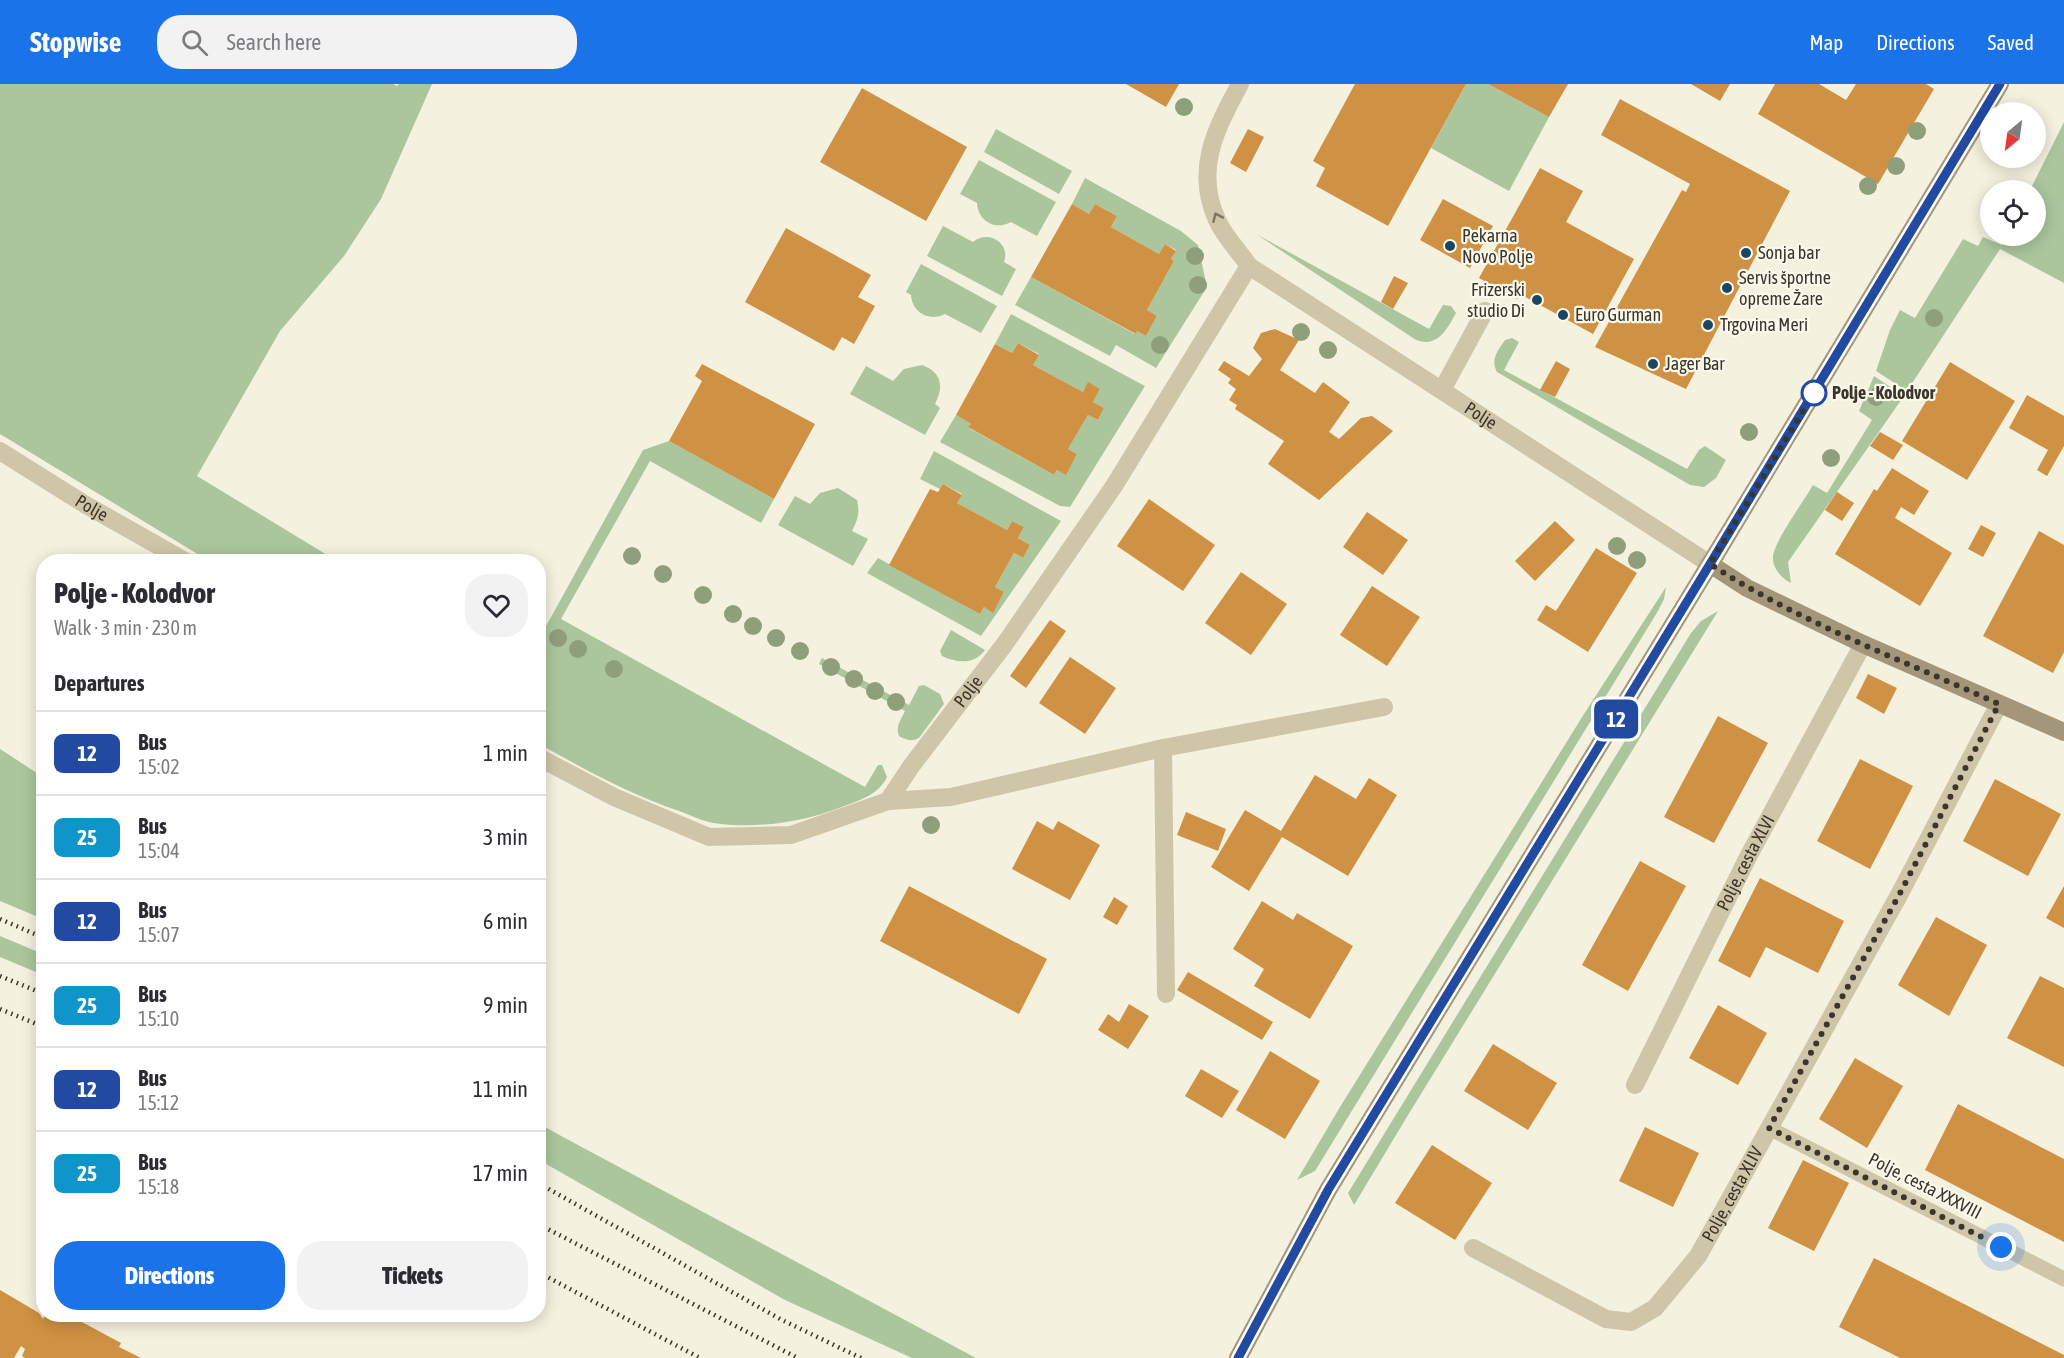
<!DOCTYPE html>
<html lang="en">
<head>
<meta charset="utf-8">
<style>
  body { margin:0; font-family:"Asap Condensed",sans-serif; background:#f2f2f3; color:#2b2b33; height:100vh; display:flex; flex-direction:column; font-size:22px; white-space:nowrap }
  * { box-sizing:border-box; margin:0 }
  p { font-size:20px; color:#7c7c81 }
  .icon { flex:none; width:33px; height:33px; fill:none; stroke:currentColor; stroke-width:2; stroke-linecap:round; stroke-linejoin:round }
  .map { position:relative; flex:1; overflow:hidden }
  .side { position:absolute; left:36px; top:470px; width:510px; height:768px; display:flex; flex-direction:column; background:#fff; border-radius:24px; box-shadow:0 3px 15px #0003 }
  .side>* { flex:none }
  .badge { padding:0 12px; border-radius:9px; font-size:21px; line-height:39px }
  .needle { width:39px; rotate:209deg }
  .fabs { position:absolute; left:1980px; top:18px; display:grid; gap:12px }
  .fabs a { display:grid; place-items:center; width:66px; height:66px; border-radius:50%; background:#fff; box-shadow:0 3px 15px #0003; font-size:30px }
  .you { position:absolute; width:30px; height:30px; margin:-15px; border:4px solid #fff; border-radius:50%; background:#1a73e8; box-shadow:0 0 0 9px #1a73e833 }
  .map>.badge { position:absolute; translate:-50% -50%; box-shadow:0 0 0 3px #fff }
  h2 { padding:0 18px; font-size:22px; line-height:54px }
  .round { display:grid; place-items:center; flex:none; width:63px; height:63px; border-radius:24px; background:#f2f2f3 }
  .overview { display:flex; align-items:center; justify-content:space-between; height:102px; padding:0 18px }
  h1 { font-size:28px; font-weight:800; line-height:45px }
  .action { display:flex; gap:12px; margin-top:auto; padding:12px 18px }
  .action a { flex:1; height:69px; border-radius:24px; background:#1a73e8; color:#fff; font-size:24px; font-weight:800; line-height:69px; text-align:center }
  .action a+a { background:#f2f2f3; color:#2b2b33 }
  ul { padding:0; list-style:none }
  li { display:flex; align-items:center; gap:18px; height:84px; padding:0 18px; border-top:2px solid #e1e1e2 }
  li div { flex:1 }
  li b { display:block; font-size:22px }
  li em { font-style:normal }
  li .badge { min-width:66px; font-weight:700; text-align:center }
  header { display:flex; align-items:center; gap:36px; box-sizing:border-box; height:84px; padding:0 30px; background:#1a73e8; color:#fff }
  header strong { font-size:28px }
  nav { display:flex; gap:33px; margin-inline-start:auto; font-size:21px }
  .search { width:420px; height:54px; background:#f2f2f3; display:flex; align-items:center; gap:15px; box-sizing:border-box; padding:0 21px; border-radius:24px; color:#7c7c81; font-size:22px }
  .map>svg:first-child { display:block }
  .green { fill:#abc69d }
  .building { fill:#cf9143 }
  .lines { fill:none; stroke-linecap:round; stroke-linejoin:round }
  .lane { stroke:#cfc6a9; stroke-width:15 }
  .street { stroke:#cfc6a9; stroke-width:18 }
  .secondary { stroke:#a3967a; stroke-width:18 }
  .rail { stroke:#3b352a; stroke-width:4.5; stroke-dasharray:1.5 4.5; stroke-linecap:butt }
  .tree { fill:#8f9f7c }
  .oneway { stroke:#7e7663 }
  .line-casing { stroke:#fff; stroke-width:14 }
  .line { stroke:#224aa0; stroke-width:9 }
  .walk { stroke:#3b352a; stroke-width:6; stroke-dasharray:0 10.8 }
  .poi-dot { fill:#1b4661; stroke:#fcf9ec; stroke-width:2 }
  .stop-dot { fill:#fff; stroke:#224aa0; stroke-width:3 }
  .labels { text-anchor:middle; stroke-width:4.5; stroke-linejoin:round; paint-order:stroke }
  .poi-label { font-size:18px; fill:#3b352a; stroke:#fcf9ec; text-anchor:start }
  .stop-label { font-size:18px; font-weight:bold; fill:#3b352a; stroke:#fcf9ec; text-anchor:start }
  .street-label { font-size:18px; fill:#3b352a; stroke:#fcf9ec }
</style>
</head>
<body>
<header>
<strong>Stopwise</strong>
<div class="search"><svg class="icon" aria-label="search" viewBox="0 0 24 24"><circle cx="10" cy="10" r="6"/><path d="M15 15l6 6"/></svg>Search here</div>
<nav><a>Map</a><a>Directions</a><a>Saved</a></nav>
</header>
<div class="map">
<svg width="2064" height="1274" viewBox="0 0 2064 1274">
  <rect width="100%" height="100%" fill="#f5f1df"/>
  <g class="green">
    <path d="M0 0H393L397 2 399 0H432L381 115 344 172 280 247 197 392 337 477H209L0 350Z"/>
    <path d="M1466 0H1488L1549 33 1509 107 1431 64Z"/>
    <path d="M2064 38V199L2000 165 1907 307 1876 287 1890 246 1900 226 1915 234 1963 155 1978 162 1983 153 2002 161 2007 152H2036V106H2030Z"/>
    <path d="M996 45 1072 87 1059 110 984 68Z"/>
    <path d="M979 76 1056 118 1037 152 1011 138C995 147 978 137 977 119L960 110Z"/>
    <path d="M1085 94 1181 147 1198 161 1207 203 1156 284 1116 261 1110 272 1015 221 1031 193 1135 250 1137 247 1146 252 1157 232 1147 226 1174 177 1171 175 1176 166 1165 160 1159 170 1111 143 1117 132 1095 120 1089 130 1072 120Z"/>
    <path d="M943 142 973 158C988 145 1011 159 1004 178L1016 185 1002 212 927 172Z"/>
    <path d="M1256 150 1429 245 1443 221 1451 222 1456 229C1447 245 1438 264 1416 256Z"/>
    <path d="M921 180 997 222 981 249 945 230C930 238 912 229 911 211L906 208Z"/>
    <path d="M1011 230 1145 302 1070 423 1060 422 940 358 956 331 971 340 969 344 1054 391 1057 386 1066 390 1077 370 1068 365 1088 331 1098 336 1104 324 1093 318 1100 305 1088 299 1083 308 1033 281 1039 270 1018 259 1012 269 995 260Z"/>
    <path d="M1512 254 1519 258 1504 286 1687 385 1699 366 1705 362 1726 376 1716 394 1704 403 1690 401 1497 288C1490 276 1498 266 1505 256Z"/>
    <path d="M922 281C942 288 944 303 935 320L940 324 925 351 850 310 866 282 893 297 904 285Z"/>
    <path d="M1874 292 1904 312 1788 478 1791 499C1781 494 1772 484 1773 472 1775 456 1804 417 1813 401L1827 409 1872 336 1859 327Z"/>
    <path d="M669 357 774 415 761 439 650 377 561 535 865 703 878 681H882L887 693C878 712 857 717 839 724 800 739 754 745 713 739 702 737 690 731 679 727 629 710 584 685 539 660V555L643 366Z"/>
    <path d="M934 367 1061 437 981 552 867 489 878 474 980 530 984 523 993 528 1004 508 995 503 1014 469 1023 474 1030 461 1018 454 1024 443 1012 437 1007 446 957 419 962 410 943 400 940 405 920 395Z"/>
    <path d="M838 404 857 416C860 429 858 435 852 447L868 455 853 482 778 441 795 412 810 420 820 409Z"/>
    <path d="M1666 503 1664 515 1658 527 1315 1087 1297 1096 1340 1023 1584 630Z"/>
    <path d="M1718 527 1405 1036 1354 1121 1348 1109 1691 549 1701 537Z"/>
    <path d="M951 546 985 566C974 581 957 579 942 572L940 567Z"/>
    <path d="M822 574 909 621 919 602 924 601 940 610 944 620 919 654C911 658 906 656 899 652 895 642 901 636 905 627L819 580Z"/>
    <path d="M0 665 43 693V835L0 817Z"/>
    <path d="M0 852 43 870V891L0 873Z"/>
    <path d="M538 1039 563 1053 976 1274H912L785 1216 539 1076Z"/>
  </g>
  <g class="building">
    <path d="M1126 0H1179L1166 23Z"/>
    <path d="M1355 0H1466L1388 142 1316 102 1325 84 1313 77Z"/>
    <path d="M1488 0H1568L1549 33Z"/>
    <path d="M1691 0H1730L1720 17Z"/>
    <path d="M1775 0H1819L1846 16 1856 0H1926L1934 5 1878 100 1758 30Z"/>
    <path d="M862 4 967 63 926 137 820 78Z"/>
    <path d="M1620 15 1790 107 1686 305 1595 263 1682 106 1686 108 1690 100 1601 51Z"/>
    <path d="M1248 45 1264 53 1246 88 1230 79Z"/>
    <path d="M1540 84 1583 107 1566 138 1634 175 1593 250 1520 210 1517 215 1479 194Z"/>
    <path d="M1443 115 1493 142 1470 184 1420 156Z"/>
    <path d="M1072 120 1089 130 1095 120 1117 132 1111 143 1159 170 1165 160 1176 167 1171 175 1174 177 1147 226 1157 232 1146 252 1137 247 1136 250 1031 193Z"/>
    <path d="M786 144 871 191 858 213 875 222 854 260 842 253 834 267 745 218Z"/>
    <path d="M1394 192 1408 199 1393 225 1381 218Z"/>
    <path d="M1275 245 1299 256 1280 286 1315 309 1323 298 1350 318 1329 348 1339 355 1361 334 1372 332 1393 347 1319 416 1268 380 1284 357 1235 325 1237 321 1229 316 1236 305 1228 299 1231 295 1218 286 1224 277 1249 292 1262 275 1253 264 1261 249Z"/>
    <path d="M1018 259 1039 271 1033 281 1083 308 1088 298 1100 305 1093 318 1104 324 1098 336 1088 331 1068 365 1077 370 1066 391 1057 386 1054 391 968 343 971 340 956 331 995 260 1012 269Z"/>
    <path d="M1556 277 1570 285 1555 313 1540 306Z"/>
    <path d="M1950 278 2015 317 1967 396 1902 357Z"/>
    <path d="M702 280 815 340 774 415 669 357 702 297 695 292Z"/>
    <path d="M2027 311 2064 332V362L2047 392 2037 386 2048 366 2009 344Z"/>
    <path d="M1880 348 1903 361 1893 376 1870 362Z"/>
    <path d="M1892 384 1929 407 1914 431 1901 423 1895 434 1952 469 1920 522 1835 470 1874 405 1877 407Z"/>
    <path d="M943 400 962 411 957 419 1007 446 1012 437 1024 443 1018 454 1030 461 1023 474 1014 469 995 503 1004 508 993 529 984 523 980 530 889 481 930 405 938 408Z"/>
    <path d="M1837 408 1854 419 1842 437 1825 426Z"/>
    <path d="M1149 415 1215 461 1183 507 1117 462Z"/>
    <path d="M1367 428 1408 456 1383 491 1343 463Z"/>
    <path d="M1555 437 1575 456 1535 497 1515 477Z"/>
    <path d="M1981 441 1996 449 1983 473 1968 465Z"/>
    <path d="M2039 447 2064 461V568L2053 589 1983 552Z"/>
    <path d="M1596 464 1637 489 1588 568 1537 536 1546 521 1556 527Z"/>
    <path d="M1241 488 1287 520 1251 571 1205 539Z"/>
    <path d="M1372 502 1420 533 1387 582 1340 551Z"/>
    <path d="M1050 536 1066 547 1026 604 1010 592Z"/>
    <path d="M1070 573 1116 604 1085 650 1039 619Z"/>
    <path d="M1868 590 1897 604 1884 630 1856 614Z"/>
    <path d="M1718 632 1768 659 1714 759 1664 733Z"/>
    <path d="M1860 675 1913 702 1870 785 1817 757Z"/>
    <path d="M1315 691 1356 715 1369 694 1397 711 1348 792 1282 753 1249 807 1211 783 1245 726 1281 747Z"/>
    <path d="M1995 695 2061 730 2028 792 1963 757Z"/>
    <path d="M1186 728 1226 745 1218 767 1177 751Z"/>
    <path d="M1037 737 1053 746 1058 737 1100 761 1070 816 1012 785Z"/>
    <path d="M1640 777 1686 802 1628 907 1582 881Z"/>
    <path d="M1760 794 1844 837 1818 889 1766 863 1750 894 1718 877Z"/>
    <path d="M909 802 1047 875 1019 930 880 857Z"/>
    <path d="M2064 802V844L2046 834Z"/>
    <path d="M1114 813 1128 822 1117 841 1103 833Z"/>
    <path d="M1262 817 1293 836 1297 829 1353 862 1310 935 1254 902 1264 885 1233 865Z"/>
    <path d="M1936 833 1987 861 1949 932 1898 901Z"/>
    <path d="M1188 888 1273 938 1262 956 1177 906Z"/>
    <path d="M2040 892 2064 904V983L2007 954Z"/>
    <path d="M1129 920 1149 932 1128 965 1098 946 1108 930 1119 938Z"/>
    <path d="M1718 921 1767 949 1738 1001 1689 974Z"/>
    <path d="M1493 960 1557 999 1528 1046 1464 1007Z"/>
    <path d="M1270 967 1320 997 1285 1055 1236 1026Z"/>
    <path d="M1855 974 1903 1002 1867 1064 1819 1035Z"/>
    <path d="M1201 985 1239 1007 1222 1034 1185 1012Z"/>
    <path d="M1958 1020 2064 1075V1158L1925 1086Z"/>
    <path d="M1645 1043 1699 1069 1673 1123 1619 1097Z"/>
    <path d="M1432 1061 1492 1099 1455 1156 1395 1119Z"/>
    <path d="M1803 1076 1849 1099 1814 1167 1768 1144Z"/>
    <path d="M1874 1174 2064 1271V1274H1900L1839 1243Z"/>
    <path d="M0 1206 39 1229 43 1235 46 1230H67L121 1259 119 1263 141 1274H25L22 1272 25 1265 21 1262 14 1274H0Z"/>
  </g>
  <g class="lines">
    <path class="lane" d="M1769 1044 2064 1195"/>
    <g class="street">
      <path id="s1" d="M1240 0C1216 45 1194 85 1217 136 1224 152 1239 167 1249 182L1710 480"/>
      <path d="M1442 306 1485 227"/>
      <path id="s2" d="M0 367 86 421 185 477"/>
      <path d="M1163 664 1166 910"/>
      <path d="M538 673 614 713 709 753 791 751 888 717 951 713 1163 664 1384 623"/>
      <path id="s3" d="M888 717 912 681 1004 561 1114 402 1249 182"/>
      <path id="s4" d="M1635 1001 1748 773 1863 560"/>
      <path id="s5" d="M1473 1164 1606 1235 1631 1238 1655 1224 1698 1172 1898 813 1999 620"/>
    </g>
    <g class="secondary">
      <path d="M1710 480 1747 504 1863 560 2064 648"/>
      <path d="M1238 1274 1328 1106 1710 480 2000 0"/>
    </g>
    <g class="rail">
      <path d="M0 835 44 854"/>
      <path d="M0 892 44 910"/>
      <path d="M0 925 44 943"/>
      <path d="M538 1099 782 1236 861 1274"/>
      <path d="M538 1140 798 1274"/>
      <path d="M538 1188 700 1274"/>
    </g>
  </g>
  <g class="tree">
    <circle cx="1184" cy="23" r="9"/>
    <circle cx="1917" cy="47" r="9"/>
    <circle cx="1896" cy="82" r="9"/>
    <circle cx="1868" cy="102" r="9"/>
    <circle cx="1195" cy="172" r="9"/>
    <circle cx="1198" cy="201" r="9"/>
    <circle cx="1934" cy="234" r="9"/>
    <circle cx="1301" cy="248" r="9"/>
    <circle cx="1160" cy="261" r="9"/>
    <circle cx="1328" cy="266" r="9"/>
    <circle cx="1876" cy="313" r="9"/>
    <circle cx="1749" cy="348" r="9"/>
    <circle cx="1831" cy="374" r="9"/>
    <circle cx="1617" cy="462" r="9"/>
    <circle cx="632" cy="472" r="9"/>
    <circle cx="1637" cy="476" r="9"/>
    <circle cx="663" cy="490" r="9"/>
    <circle cx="703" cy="511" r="9"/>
    <circle cx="733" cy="530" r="9"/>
    <circle cx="753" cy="542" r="9"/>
    <circle cx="558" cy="554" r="9"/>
    <circle cx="776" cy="554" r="9"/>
    <circle cx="578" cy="565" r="9"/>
    <circle cx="800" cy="567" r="9"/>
    <circle cx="831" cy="583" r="9"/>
    <circle cx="614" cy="585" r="9"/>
    <circle cx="854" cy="595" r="9"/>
    <circle cx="875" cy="607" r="9"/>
    <circle cx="896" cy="618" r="9"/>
    <circle cx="931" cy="741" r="9"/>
  </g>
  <defs><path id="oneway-chevron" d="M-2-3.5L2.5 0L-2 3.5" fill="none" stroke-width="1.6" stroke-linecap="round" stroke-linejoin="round" transform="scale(1.5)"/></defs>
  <use class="oneway" href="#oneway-chevron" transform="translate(1217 133) rotate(-114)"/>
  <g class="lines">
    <g class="line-casing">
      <path id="line" d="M1238 1274 1328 1106 1710 480 2000 0"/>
    </g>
    <use href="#line" class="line"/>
    <path class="walk" d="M1814 309 1710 480C1799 538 1902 576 1999 620L1898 813 1769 1044 2001 1163"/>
  </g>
  <g class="poi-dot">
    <circle cx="1450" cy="162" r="6"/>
    <circle cx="1746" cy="169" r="6"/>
    <circle cx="1727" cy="204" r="6"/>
    <circle cx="1537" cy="216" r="6"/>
    <circle cx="1563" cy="231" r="6"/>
    <circle cx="1708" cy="241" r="6"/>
    <circle cx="1653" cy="280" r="6"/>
  </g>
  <circle class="stop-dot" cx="1814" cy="309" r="12"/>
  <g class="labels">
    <g class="poi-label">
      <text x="1462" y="158">Pekarna<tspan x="1462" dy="21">Novo Polje</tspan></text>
      <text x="1758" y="175">Sonja bar</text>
      <text x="1739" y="200">Servis športne<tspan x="1739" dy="21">opreme Žare</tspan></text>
      <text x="1525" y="212" text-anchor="end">Frizerski<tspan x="1525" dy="21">studio Di</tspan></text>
      <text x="1575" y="237">Euro Gurman</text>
      <text x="1720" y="247">Trgovina Meri</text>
      <text x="1665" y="286">Jager Bar</text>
    </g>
    <g class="stop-label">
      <text x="1832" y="315">Polje - Kolodvor</text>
    </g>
    <g class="street-label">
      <text dy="6" stroke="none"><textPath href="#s1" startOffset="476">Polje</textPath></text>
      <text dy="6" stroke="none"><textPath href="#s2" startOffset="108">Polje</textPath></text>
      <text dy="6" stroke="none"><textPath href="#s3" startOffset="136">Polje</textPath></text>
      <text dy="6" stroke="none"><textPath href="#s4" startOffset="248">Polje, cesta XLVI</textPath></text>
      <text transform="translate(1925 1102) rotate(27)" y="6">Polje, cesta XXXVIII</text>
      <text dy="6" stroke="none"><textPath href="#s5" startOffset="342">Polje, cesta XLIV</textPath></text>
    </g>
  </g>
</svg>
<div class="fabs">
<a><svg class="needle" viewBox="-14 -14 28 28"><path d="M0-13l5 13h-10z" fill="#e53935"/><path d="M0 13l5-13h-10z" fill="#7c7c81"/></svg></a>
<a><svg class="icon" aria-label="locate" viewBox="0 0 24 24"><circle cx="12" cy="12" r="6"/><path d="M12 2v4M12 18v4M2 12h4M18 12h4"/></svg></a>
</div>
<div class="you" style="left:2001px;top:1163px"></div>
<b class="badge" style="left:1616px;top:635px;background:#224aa0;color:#fff">12</b>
<section class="side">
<div class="overview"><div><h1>Polje - Kolodvor</h1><p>Walk · 3 min · 230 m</p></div><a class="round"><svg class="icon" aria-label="heart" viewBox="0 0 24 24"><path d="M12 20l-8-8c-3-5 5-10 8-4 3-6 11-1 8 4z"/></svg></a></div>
<h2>Departures</h2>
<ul>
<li><span class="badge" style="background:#224aa0;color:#fff">12</span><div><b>Bus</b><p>15:02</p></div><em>1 min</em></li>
<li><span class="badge" style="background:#1095ca;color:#fff">25</span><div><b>Bus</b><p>15:04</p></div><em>3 min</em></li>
<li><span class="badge" style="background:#224aa0;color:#fff">12</span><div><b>Bus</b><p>15:07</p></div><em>6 min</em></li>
<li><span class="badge" style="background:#1095ca;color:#fff">25</span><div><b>Bus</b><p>15:10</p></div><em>9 min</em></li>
<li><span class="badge" style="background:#224aa0;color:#fff">12</span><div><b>Bus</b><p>15:12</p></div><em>11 min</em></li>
<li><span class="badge" style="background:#1095ca;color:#fff">25</span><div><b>Bus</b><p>15:18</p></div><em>17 min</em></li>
</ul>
<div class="action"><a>Directions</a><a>Tickets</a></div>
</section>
</div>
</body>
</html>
